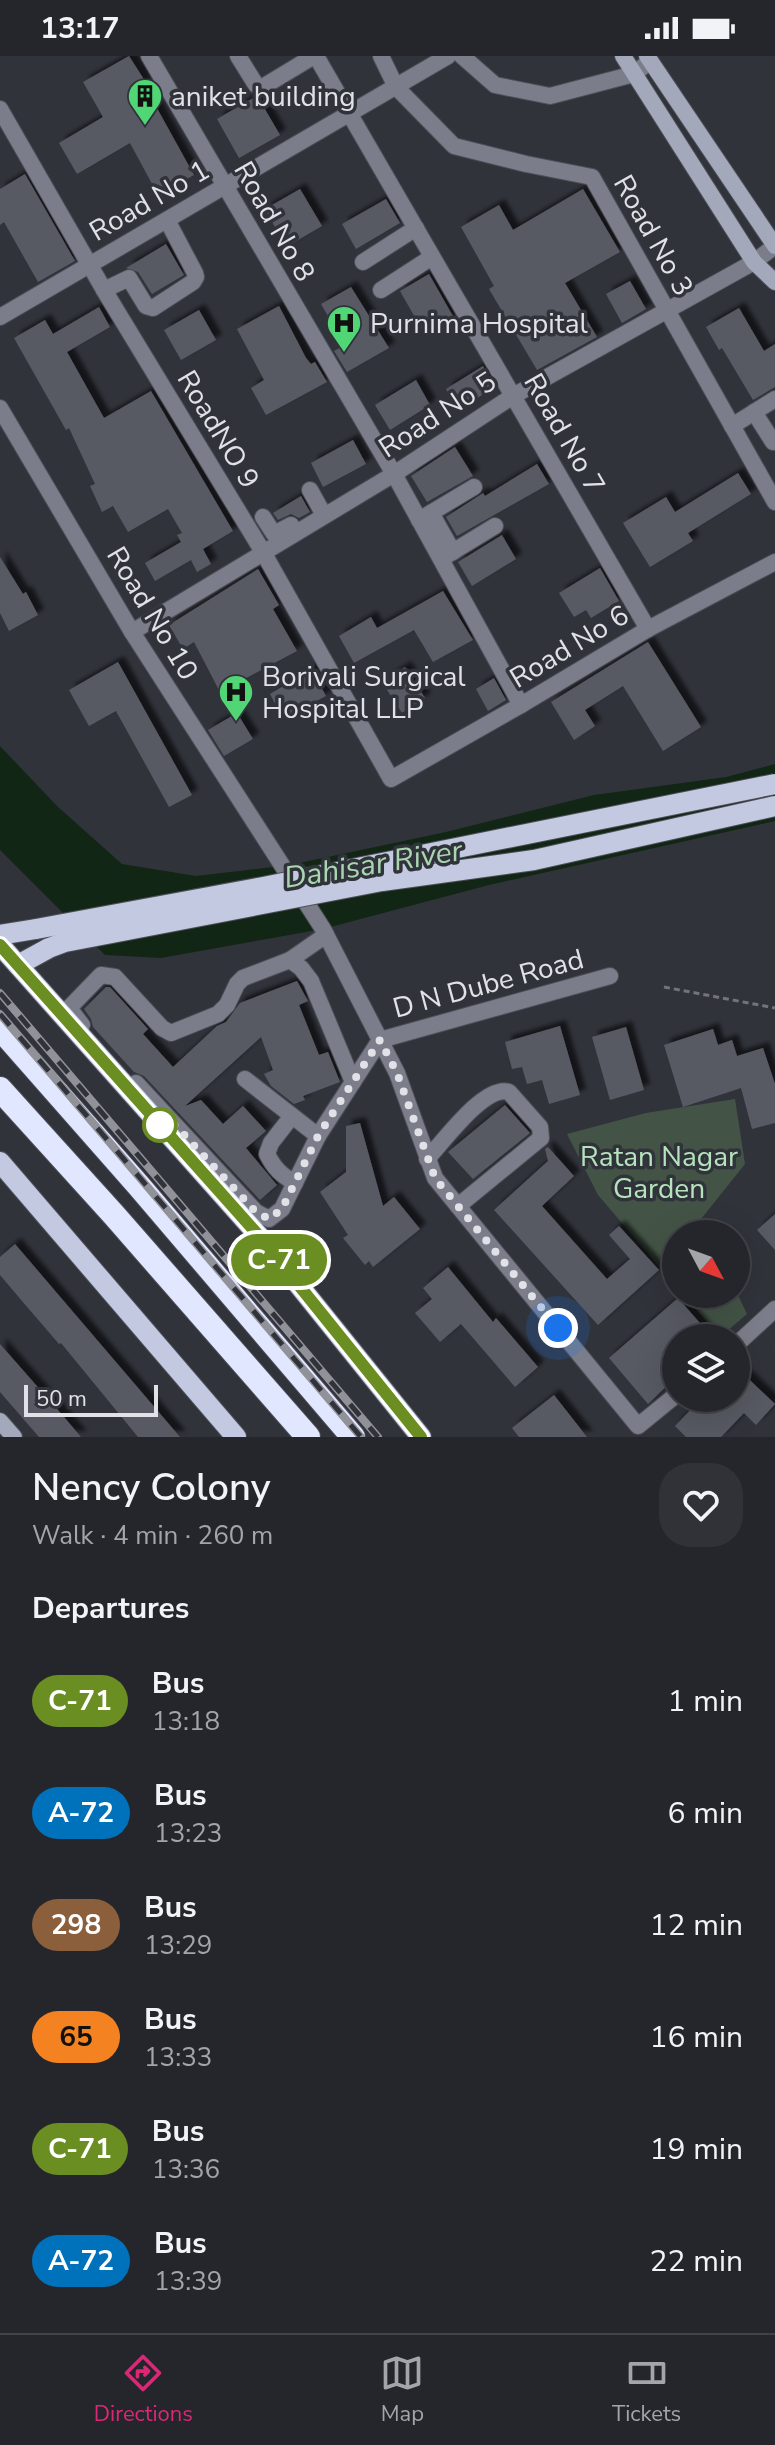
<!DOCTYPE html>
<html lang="en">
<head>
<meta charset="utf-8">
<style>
  body { margin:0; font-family:"Nunito Sans",sans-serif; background:#313238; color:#f1f3f6; height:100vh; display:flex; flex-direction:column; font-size:30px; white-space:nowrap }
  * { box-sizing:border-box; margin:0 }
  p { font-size:26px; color:#a3a5a9 }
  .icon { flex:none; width:44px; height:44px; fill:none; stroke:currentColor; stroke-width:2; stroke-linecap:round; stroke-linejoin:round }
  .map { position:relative; height:1381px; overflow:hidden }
  .drawer { display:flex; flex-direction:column; background:#25262c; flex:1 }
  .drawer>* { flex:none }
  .badge { padding:0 16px; border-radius:26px; font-size:28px; line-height:52px }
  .needle { width:52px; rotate:131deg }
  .controls { position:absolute; left:662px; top:1164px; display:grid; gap:16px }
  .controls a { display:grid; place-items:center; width:88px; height:88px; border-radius:50%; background:#25262c; box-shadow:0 8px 32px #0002,0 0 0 2px #424348; font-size:40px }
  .scale { position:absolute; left:24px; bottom:20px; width:134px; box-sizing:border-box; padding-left:8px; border:4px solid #e1e2e8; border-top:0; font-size:22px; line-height:28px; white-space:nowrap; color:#e1e2e8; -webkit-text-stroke:6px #31333b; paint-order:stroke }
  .you { position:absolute; width:40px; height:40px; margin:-20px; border:6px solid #fff; border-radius:50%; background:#1a73e8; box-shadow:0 0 0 12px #1a73e833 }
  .map>.badge { position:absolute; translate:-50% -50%; box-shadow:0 0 0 4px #fff }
  h2 { padding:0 32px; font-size:30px; line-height:72px }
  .round { display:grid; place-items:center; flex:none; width:84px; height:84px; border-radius:32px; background:#313238 }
  .head { display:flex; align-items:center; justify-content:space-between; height:136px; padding:0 32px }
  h1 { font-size:38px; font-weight:600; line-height:60px }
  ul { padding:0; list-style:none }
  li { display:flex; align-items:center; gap:24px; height:112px; padding:0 32px }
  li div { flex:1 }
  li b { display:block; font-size:30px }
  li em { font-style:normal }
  li .badge { min-width:88px; font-weight:700; text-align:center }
  .status { display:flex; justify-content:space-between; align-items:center; height:56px; padding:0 40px; background:#25262c; direction:ltr }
  .status svg { height:22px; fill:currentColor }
  .tab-bar { display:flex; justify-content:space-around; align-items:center; height:112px; border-top:2px solid #424348; background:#25262c; font-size:22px; color:#a3a5a9 }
  .tab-bar a { display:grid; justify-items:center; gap:4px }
  .tab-bar .on { color:#db2777 }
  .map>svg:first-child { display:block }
  .green { fill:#435446 }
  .water { fill:#122616 }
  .building { fill:#585a63; filter:url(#shadow) }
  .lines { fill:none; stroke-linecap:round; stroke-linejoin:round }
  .street-casing { stroke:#4d4f57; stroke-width:18 }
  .secondary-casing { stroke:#4d4f57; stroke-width:18 }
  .primary-casing { stroke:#4d4f57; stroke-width:22 }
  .highway-casing { stroke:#4d4f57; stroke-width:26 }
  .path { stroke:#73747b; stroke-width:3; stroke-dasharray:6 4; stroke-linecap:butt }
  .street { stroke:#7b7e8a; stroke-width:16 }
  .secondary { stroke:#a4a8bb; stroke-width:16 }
  .primary { stroke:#c3c9e1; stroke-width:20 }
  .highway { stroke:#e1e7fe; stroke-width:24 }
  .rail-casing { stroke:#919299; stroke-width:8 }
  .rail { stroke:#31333b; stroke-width:5; stroke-dasharray:15; stroke-linecap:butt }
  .primary-bridge-casing { stroke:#4d4f57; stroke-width:22; stroke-linecap:butt }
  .primary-bridge { stroke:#c3c9e1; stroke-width:20 }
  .line-casing { stroke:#fff; stroke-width:18 }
  .line { stroke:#6b8e23; stroke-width:12 }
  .walk { stroke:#e1e2e8; stroke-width:8; stroke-dasharray:0 14.4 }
  .stop-dot { fill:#fff; stroke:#6b8e23; stroke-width:4 }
  .labels { text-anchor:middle; stroke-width:7; stroke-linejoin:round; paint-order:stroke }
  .poi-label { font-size:28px; fill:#e1e2e8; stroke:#31333b; text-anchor:start }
  .street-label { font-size:28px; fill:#e1e2e8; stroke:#31333b }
  .park-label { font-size:28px; fill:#b5e3bc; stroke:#31333b }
  .water-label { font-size:30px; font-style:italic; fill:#a9d6b0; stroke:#31333b }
</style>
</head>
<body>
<div class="status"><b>13:17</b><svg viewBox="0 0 49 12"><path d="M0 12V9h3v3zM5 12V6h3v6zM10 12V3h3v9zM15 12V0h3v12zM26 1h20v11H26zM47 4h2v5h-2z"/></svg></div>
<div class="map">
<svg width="775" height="1381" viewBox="0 0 775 1381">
  <defs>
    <filter id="shadow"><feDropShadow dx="6" dy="-6" stdDeviation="2" flood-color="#0009"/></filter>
  </defs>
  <rect width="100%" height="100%" fill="#31333b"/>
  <g class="green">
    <path d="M735 1043 745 1108 701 1163 708 1178H676V1230L598 1139 567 1078 646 1057Z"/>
    <path d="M736 1235 747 1258 720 1281 683 1238H736Z"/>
  </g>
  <path class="water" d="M0 690 57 750 122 808 196 820 290 809 446 776 594 739 726 721 775 708V765L489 829 323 873 161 902 105 899 0 794Z"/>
  <g class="building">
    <path d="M129 0 145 25 143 27 194 119 158 139 130 87 77 118 59 87 103 61 83 26Z"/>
    <path d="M255 41 259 43 280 79 239 102 217 63Z"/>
    <path d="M25 118 75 205 38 226 4 166 0 169V133Z"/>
    <path d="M300 133 322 170 286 191 265 153Z"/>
    <path d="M583 133 620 196 565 227 597 281 537 314 489 233 494 230 461 171 499 149 513 174Z"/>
    <path d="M386 143 400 167 356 193 342 168Z"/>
    <path d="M166 188 184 219 152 238 138 216 126 212Z"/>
    <path d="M429 218 454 262 425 279 400 235Z"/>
    <path d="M630 225 646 253 622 267 606 238Z"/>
    <path d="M351 231 389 292 347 316 334 295 345 289 321 248Z"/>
    <path d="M279 250 306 302 311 308 315 306 327 326 266 359 251 332 264 324 237 273Z"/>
    <path d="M99 251 110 271 67 296 104 362 151 335 233 475 203 493 211 508 197 516 191 504 155 525 145 507 181 486 177 479 182 477 168 453 128 476 113 450 102 456 90 430 95 428 69 372 66 374 14 282 45 264 53 278Z"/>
    <path d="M739 252 764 295 775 288V331L753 344 722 292 719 294 706 271Z"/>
    <path d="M199 254 216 284 181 304 164 274Z"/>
    <path d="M483 310 495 331 458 354 446 333Z"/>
    <path d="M416 324 430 349 390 374 375 349Z"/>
    <path d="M353 384 366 408 323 431 311 407Z"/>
    <path d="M455 391 473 420 427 446 411 420Z"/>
    <path d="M537 408 549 428 457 480 446 461 483 437 485 440Z"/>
    <path d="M738 417 751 438 688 477 693 485 650 511 623 467 666 441 675 456Z"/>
    <path d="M301 440 310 456 299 462 291 458 278 464 273 457Z"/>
    <path d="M502 479 516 503 472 530 458 506Z"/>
    <path d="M0 501 23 538 26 536 38 559 9 575 0 557Z"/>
    <path d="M600 512 619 545 591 562 586 554 574 561 559 537Z"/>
    <path d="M258 513 279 549 273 553 297 595 220 636 194 586 183 593 169 569Z"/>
    <path d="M443 535 473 584 433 606 414 574 354 607 339 580 371 561 377 572Z"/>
    <path d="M648 586 701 671 663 695 623 630 585 654 595 670 574 684 551 646Z"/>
    <path d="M118 606 192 739 169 751 116 655 89 670 69 634Z"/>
    <path d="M405 611 425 642 402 657 382 626Z"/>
    <path d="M311 613 326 640 283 663 270 638Z"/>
    <path d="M494 622 506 644 488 655 476 633Z"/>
    <path d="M237 657 253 683 224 700 208 674Z"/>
    <path d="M297 925 308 945 299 949 319 999 328 996 340 1026 303 1040 305 1044 294 1048 271 1030 264 1018 273 1014 261 981 185 1050 201 1044 223 1068 243 1050 266 1075 246 1092 277 1129 260 1144 144 1020 134 1016 93 971 91 963 84 953 106 931H110L148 973 143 978 173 1011 217 970 226 966 240 947Z"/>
    <path d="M560 970 580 1039 549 1048 542 1024 527 1028 522 1011 512 1013 505 986Z"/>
    <path d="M626 971 644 1034 610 1044 592 981Z"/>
    <path d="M713 973 718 989 732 984 737 1000 763 992 775 1028V1067L752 1073 741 1032 683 1051 664 989Z"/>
    <path d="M505 1049 530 1077 473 1123 448 1096Z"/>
    <path d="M360 1067 383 1150 394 1141 420 1173 373 1211 369 1205 365 1209 343 1182 348 1179 320 1136 346 1116V1070Z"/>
    <path d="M548 1091 574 1120 542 1150 607 1223 630 1203 609 1179 619 1170 659 1214 598 1269 494 1154 548 1105 545 1093Z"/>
    <path d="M775 1158V1194L757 1174Z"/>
    <path d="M15 1188 180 1381H138L61 1287 59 1288 22 1245 0 1219V1201Z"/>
    <path d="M448 1211 493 1266 496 1262 538 1311 515 1331 461 1268 440 1286 415 1257 432 1243 423 1232Z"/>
    <path d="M678 1242 713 1282H676V1321L648 1348 609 1302Z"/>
    <path d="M0 1288 64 1361 81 1381H39L0 1336Z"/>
    <path d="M736 1311 775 1348 756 1369 744 1357 721 1381H686L675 1370 702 1342H736Z"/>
    <path d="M554 1339 587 1381H519L512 1372Z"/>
  </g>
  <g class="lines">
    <g class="street-casing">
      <g id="street">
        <path d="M149 0 394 418 521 649"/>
        <path d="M238 0 256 29 261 32 314 0"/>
        <path d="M316 0 648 573"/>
        <path d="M381 0 396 31 454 90 526 108 592 121 775 446"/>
        <path d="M462 0 495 29 550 40 634 18 650 5"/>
        <path d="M0 53 104 234 263 496 391 723 521 649 648 573 775 506"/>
        <path d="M363 206 416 172"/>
        <path d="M104 234 129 222 146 250 153 252 193 226 196 221 195 217 167 164"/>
        <path d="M381 234 432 201"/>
        <path d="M0 261 448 0"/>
        <path d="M0 352 132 576 323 873 397 1017 435 1122 638 1370 676 1339"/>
        <path d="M754 356 773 386"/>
        <path d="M732 370 775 343"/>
        <path d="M310 434 324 459"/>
        <path d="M431 457 453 496"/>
        <path d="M263 461 274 478 291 469"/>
        <path d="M419 464 474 431"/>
        <path d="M441 503 495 470"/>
        <path d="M132 576 394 418 513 340 754 206 775 190"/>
        <path d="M290 904 326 879"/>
        <path d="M82 969 69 952 101 919 115 921 162 972 171 977 218 958 227 949 237 928 243 922 290 904 301 912 311 925 353 1026"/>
        <path d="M245 1023 318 1080"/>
        <path d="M136 1027 256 1156 269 1163 282 1153 318 1080 380 984 610 920"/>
        <path d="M292 1060 271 1087 267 1098C274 1112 281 1119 295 1127"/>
        <path d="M427 1103C444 1085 485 1028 509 1036L540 1071 541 1082 458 1150"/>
        <path d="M736 1289 775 1253"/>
      </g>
    </g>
    <g class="secondary-casing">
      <g id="secondary">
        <path d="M623 0 754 206 775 226"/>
        <path d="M647 0 775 190"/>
        <path d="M0 1365 14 1381"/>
      </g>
    </g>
    <g class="primary-casing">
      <g id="primary">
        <path d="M0 879 36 873"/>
        <path d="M0 889 260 1181 421 1381"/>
        <path d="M18 909 49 892"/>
        <path d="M0 1106 236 1381"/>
      </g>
    </g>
    <g class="highway-casing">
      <g id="highway">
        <path d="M0 972 139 1130 353 1381"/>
        <path d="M0 1033 114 1159 308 1381"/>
      </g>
    </g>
    <path class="path" d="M664 931 775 952"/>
    <use href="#street" class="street"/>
    <use href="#secondary" class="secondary"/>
    <use href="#primary" class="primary"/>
    <use href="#highway" class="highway"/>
    <g class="rail-casing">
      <g id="rail">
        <path d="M0 937 378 1381"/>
        <path d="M0 958 361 1381"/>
      </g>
    </g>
    <use href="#rail" class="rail"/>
    <g class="primary-bridge-casing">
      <g id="primary-bridge">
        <path d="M36 873 263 831 775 728"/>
        <path d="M49 892 65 886 382 825 534 804 775 750"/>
      </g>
    </g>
    <use href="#primary-bridge" class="primary-bridge"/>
  </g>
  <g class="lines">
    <g class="line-casing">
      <path id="line" d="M0 889 260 1181 421 1381"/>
    </g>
    <use href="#line" class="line"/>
    <path class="walk" d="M160 1069H175L256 1156 269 1163 282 1153 318 1080 380 984 397 1017 435 1122 558 1272"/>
  </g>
  <defs>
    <g id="building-pin" transform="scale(1.8)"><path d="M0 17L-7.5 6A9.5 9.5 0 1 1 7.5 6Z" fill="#50d674" stroke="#31333b"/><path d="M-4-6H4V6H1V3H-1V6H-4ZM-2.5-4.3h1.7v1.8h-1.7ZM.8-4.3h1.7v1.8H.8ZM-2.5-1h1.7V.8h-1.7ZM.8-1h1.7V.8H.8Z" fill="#111"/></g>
    <g id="hospital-pin" transform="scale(1.8)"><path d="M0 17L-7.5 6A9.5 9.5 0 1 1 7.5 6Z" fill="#50d674" stroke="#31333b"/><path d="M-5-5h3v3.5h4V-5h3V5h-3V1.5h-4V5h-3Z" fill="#111"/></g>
  </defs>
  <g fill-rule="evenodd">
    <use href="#building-pin" x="145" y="40"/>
    <use href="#hospital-pin" x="344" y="267"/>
    <use href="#hospital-pin" x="236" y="636"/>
  </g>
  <circle class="stop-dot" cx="160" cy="1069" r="16"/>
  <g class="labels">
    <g class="poi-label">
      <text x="171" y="50">aniket building</text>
      <text x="370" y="277">Purnima Hospital</text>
      <text x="262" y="630">Borivali Surgical<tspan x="262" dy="32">Hospital LLP</tspan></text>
    </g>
    <g class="street-label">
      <text transform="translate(149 144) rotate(-30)" y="10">Road No 1</text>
      <text transform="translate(275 165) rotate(60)" y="10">Road No 8</text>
      <text transform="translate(654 179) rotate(61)" y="10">Road No 3</text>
      <text transform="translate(437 358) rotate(-33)" y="10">Road No 5</text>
      <text transform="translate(219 373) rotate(59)" y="10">RoadNO 9</text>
      <text transform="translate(565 377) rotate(60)" y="10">Road No 7</text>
      <text transform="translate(153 557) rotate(59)" y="10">Road No 10</text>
      <text transform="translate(569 590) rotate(-31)" y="10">Road No 6</text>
      <text transform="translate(488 927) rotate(-15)" y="10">D N Dube Road</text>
    </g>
    <g class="park-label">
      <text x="659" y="1110">Ratan Nagar<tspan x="659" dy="32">Garden</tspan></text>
    </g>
    <g class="water-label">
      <text transform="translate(373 808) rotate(-9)" y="10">Dahisar River</text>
    </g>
  </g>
</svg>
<div class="controls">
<a><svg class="needle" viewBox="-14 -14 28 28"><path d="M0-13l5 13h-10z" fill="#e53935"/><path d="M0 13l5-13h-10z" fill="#a3a5a9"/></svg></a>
<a><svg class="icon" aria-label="layers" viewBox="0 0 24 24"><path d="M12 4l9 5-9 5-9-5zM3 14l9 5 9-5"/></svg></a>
</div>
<div class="scale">50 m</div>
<div class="you" style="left:558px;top:1272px"></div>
<b class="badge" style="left:279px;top:1204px;background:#6b8e23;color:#fff">C-71</b>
</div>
<section class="drawer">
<div class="head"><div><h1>Nency Colony</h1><p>Walk · 4 min · 260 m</p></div><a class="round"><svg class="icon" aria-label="heart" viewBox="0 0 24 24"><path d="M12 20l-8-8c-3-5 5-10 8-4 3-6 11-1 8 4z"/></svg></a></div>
<h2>Departures</h2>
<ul>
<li><span class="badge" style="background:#6b8e23;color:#fff">C-71</span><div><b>Bus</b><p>13:18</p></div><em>1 min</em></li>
<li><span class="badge" style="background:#0072bc;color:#fff">A-72</span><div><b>Bus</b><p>13:23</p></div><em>6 min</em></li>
<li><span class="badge" style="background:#8b5e3c;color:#fff">298</span><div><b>Bus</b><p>13:29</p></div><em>12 min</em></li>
<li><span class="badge" style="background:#f58220;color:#111">65</span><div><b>Bus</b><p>13:33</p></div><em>16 min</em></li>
<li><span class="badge" style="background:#6b8e23;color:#fff">C-71</span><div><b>Bus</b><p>13:36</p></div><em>19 min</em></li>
<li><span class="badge" style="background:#0072bc;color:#fff">A-72</span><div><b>Bus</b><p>13:39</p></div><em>22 min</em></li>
</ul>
</section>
<nav class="tab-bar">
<a class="on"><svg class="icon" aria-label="directions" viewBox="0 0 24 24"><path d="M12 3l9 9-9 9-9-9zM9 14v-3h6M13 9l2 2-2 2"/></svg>Directions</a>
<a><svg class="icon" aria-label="map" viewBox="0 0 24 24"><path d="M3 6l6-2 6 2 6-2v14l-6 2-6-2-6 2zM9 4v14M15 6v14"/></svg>Map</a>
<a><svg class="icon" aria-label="tickets" viewBox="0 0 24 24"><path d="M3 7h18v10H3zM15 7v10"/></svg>Tickets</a>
</nav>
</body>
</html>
